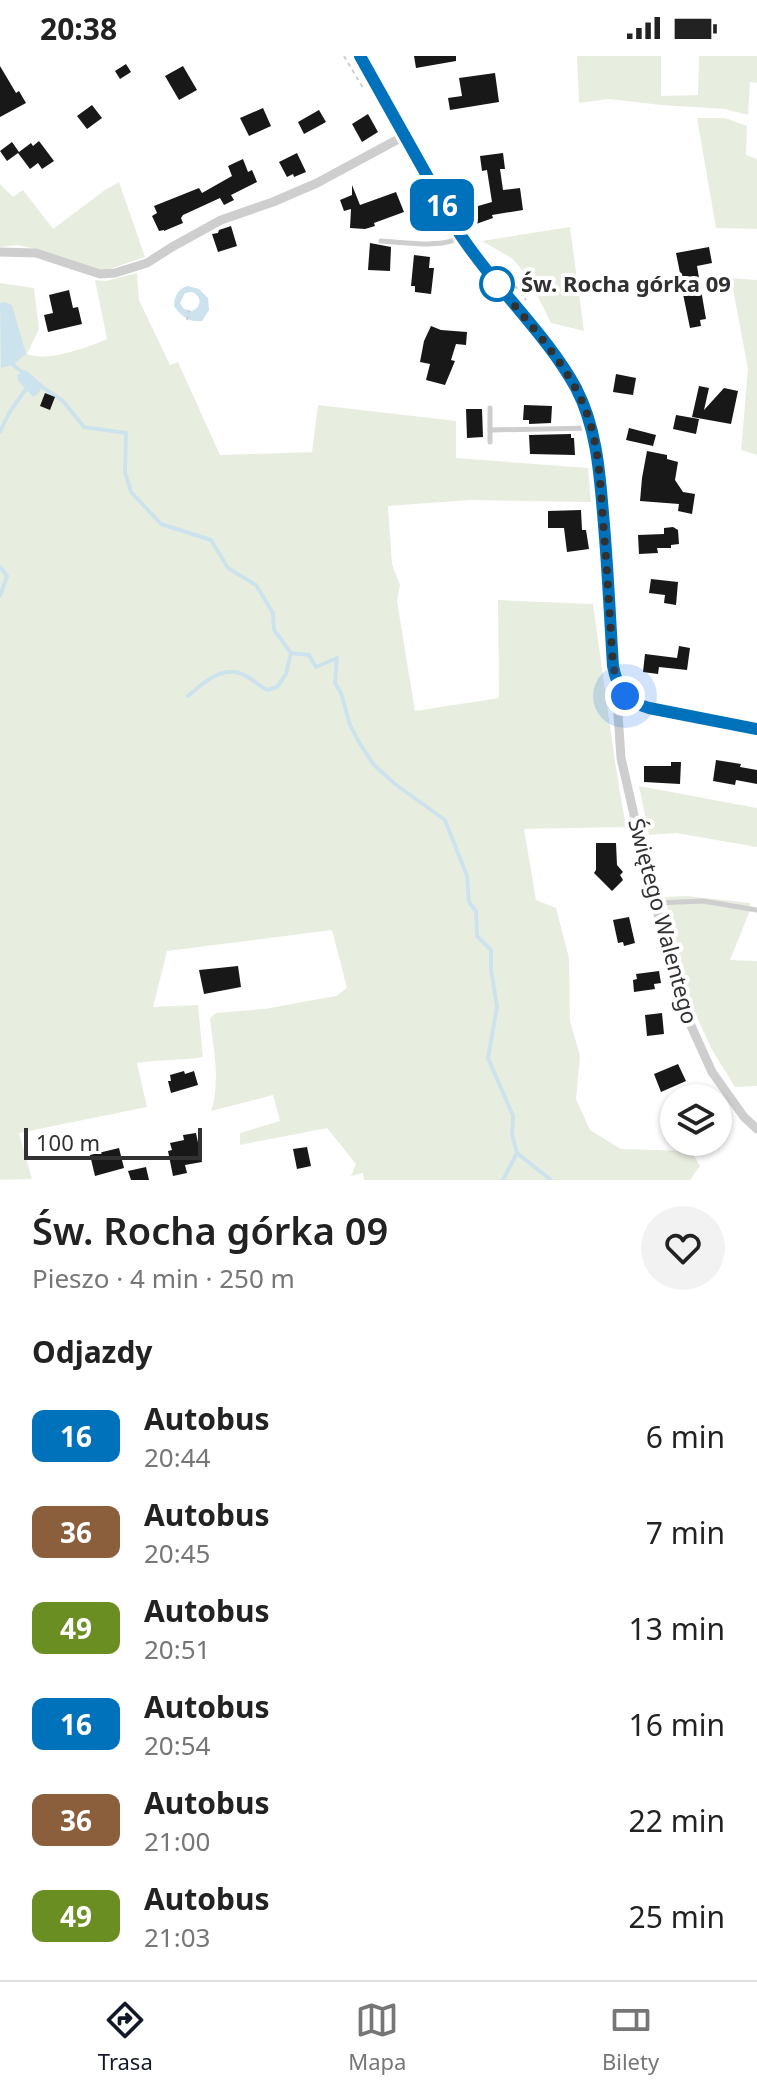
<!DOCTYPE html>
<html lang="pl">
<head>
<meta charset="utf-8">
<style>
  body { margin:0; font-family:"Noto Sans",sans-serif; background:#f2f2f2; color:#222; height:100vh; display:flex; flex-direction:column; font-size:30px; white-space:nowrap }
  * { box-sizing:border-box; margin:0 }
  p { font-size:26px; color:#767676 }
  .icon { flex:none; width:44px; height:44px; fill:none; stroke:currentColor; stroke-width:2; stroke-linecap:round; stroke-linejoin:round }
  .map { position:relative; height:1124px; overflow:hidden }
  .drawer { display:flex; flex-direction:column; background:#fff; flex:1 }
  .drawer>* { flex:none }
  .badge { padding:0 16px; border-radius:12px; font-size:28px; line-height:52px }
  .buttons { position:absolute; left:660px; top:1028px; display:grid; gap:16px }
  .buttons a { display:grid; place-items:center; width:72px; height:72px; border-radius:50%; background:#fff; box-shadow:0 2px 6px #0004; font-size:40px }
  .scale { position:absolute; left:24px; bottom:20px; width:178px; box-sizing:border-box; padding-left:8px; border:4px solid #313131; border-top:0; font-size:22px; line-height:28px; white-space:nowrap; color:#313131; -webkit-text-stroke:6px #fff; paint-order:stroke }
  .you { position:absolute; width:40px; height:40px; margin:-20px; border:6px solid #fff; border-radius:50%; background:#1a73e8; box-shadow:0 0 0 12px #1a73e833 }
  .map>.badge { position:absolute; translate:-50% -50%; box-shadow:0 0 0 4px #fff }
  h2 { padding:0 32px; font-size:30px; line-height:72px }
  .round { display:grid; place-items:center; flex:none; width:84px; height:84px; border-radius:42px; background:#f2f2f2 }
  .overview { display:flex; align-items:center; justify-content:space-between; height:136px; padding:0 32px }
  h1 { font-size:38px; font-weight:600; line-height:60px }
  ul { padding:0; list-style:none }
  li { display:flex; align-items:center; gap:24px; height:96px; padding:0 32px }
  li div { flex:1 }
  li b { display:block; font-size:30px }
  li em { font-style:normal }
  li .badge { min-width:88px; font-weight:700; text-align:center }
  .status { display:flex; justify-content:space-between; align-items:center; height:56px; padding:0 40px; background:#fff; direction:ltr }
  .status svg { height:22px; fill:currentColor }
  .dock { display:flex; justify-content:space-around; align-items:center; height:112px; border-top:2px solid #e0e0e0; background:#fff; font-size:22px; color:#767676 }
  .dock a { display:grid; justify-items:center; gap:4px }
  .dock .current { color:#111827 }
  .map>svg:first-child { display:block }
  .green { fill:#e8eedf }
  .water { fill:#cce3ee; fill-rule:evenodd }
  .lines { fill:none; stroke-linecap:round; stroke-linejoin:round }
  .stream { stroke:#cce3ee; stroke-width:4 }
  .building { fill:#181818 }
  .path { stroke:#cecece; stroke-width:2; stroke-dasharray:4 4; stroke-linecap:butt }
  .lane { stroke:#cecece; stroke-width:5 }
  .street { stroke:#cecece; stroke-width:9 }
  .secondary { stroke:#bbb; stroke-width:12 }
  .line-casing { stroke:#fff; stroke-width:18 }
  .line { stroke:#0072bc; stroke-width:12 }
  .walk { stroke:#313131; stroke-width:8; stroke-dasharray:0 14.4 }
  .stop-dot { fill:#fff; stroke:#0072bc; stroke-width:4 }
  .labels { text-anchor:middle; stroke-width:8; stroke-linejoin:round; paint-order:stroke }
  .stop-label { font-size:22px; font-weight:bold; fill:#313131; stroke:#fff; text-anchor:start }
  .street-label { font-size:22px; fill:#313131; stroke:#fff }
</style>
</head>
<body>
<div class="status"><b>20:38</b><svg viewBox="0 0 49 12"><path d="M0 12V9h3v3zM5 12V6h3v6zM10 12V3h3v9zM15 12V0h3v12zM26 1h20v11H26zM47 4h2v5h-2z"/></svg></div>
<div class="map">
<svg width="757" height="1124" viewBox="0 0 757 1124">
  <rect width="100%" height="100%" fill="#fff"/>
  <g class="green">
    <path d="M577 0H661V40L698 39 699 0H757V27L750 26 748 59 725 53 661 49 609 43 579 47Z"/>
    <path d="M697 62H725L747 70 746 99 757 103V173L716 172Z"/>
    <path d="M119 126 145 201 104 215 40 194 18 189 0 191V128L13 141 23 134 53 173 105 134Z"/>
    <path d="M570 171 584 275 551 267 528 221 513 203 482 185Z"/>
    <path d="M137 217 139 244 170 309 178 306 220 399 312 396 318 349 456 365V402L588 412 591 446 470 444 388 450 392 508 400 529 397 545 415 655 499 642 498 544 593 548 615 706 626 771 524 773 536 844 556 852 569 902 570 965 580 1000 576 1043 590 1074 621 1093 691 1095 700 1110 690 1124H364L363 1117 351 1120 356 1108 327 1072 240 1089V1077L280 1065 273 1039 211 1055C221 1026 213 992 210 962L216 957 264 953 336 940 347 932 332 874 167 895 153 951 198 949 203 1001C181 1005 159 1003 137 1007L147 1051 19 1077 32 1123 0 1124V227L34 232 39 273 27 298C48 306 86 292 107 283L95 224 106 225Z"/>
    <path d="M731 222 757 224V399L741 394 748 313Z"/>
    <path d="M639 730 757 752V791L676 777 649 779Z"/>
    <path d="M686 840 750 847 749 857 730 904 757 905V1030L735 1031 711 992 690 946 665 841Z"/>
  </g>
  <g class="water">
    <path d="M188 230 199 233 208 242 209 254 202 265C190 267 181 260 174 250 174 241 178 232 188 230ZM192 236C202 240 202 251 192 255L184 253 180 247 185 237Z"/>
    <path d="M4 246 12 249 26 298 13 309 1 312 0 247Z"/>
    <path d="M26 314 43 329 38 338 33 341 18 325 17 319Z"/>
  </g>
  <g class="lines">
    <g class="stream">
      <path d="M12 305 13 309 25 318"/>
      <path d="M38 328 63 345 84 371 126 377 125 416 131 436 161 468 211 484 228 512 256 529 273 557 274 574 291 597 309 599 316 611 337 602 335 627 341 637 350 669 360 688 374 709 395 728 445 764 467 820 469 846 476 855 477 880 491 894V913L497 951 488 1002 513 1060 512 1078 517 1097 503 1124"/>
      <path d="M0 376 9 357 28 330"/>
      <path d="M0 511 7 520 0 540"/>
      <path d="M188 640C201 629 219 611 239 617 248 619 258 629 267 634L277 631 286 618 291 597"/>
      <path d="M517 1097 551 1124"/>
    </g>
  </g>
  <g class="building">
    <path d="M414 0H456V5L416 12Z"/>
    <path d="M126 8 131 16 120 23 115 15Z"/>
    <path d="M0 10 16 37 19 35 26 47 0 61Z"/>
    <path d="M183 10 197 34 179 44 165 20Z"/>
    <path d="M495 17 499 46 450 54 448 42 462 40 459 22Z"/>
    <path d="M92 49 102 62 87 73 77 60Z"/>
    <path d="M263 52 271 70 249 80 240 62Z"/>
    <path d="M319 54 326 66 304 78 298 66Z"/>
    <path d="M368 58 378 76 362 86 352 68Z"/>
    <path d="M39 85 54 105 42 113 38 107 30 113 18 97 7 105 0 95 12 86 19 96 31 87 33 90Z"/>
    <path d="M297 97 306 116 294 121 293 118 287 121 279 106Z"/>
    <path d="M503 97 505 113H500L503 134 520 132 523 154 492 159 493 162 476 168 471 152 492 146 487 114 482 115 480 100Z"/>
    <path d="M243 103 248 116 252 114 257 126 231 139 234 144 224 149 220 142 183 159 181 162 183 167 164 175V174L159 175 152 160 157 157 154 150 199 132 202 137 232 120 228 110Z"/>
    <path d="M352 129 360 149 396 136 404 156 374 167 375 170 365 173 350 172 351 153 344 155 340 144 352 139Z"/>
    <path d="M231 170 237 190 218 196 212 178 218 177 219 174Z"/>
    <path d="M370 187 391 191 390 215 368 214Z"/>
    <path d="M709 191 712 207 697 210 706 263 700 264 701 270 690 272 683 238 681 239 679 228 682 227 676 197Z"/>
    <path d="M414 199 430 201 429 212H434L431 238 415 236V230H411Z"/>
    <path d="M69 234 73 252 78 251 82 268 48 276 44 259 53 257 49 239Z"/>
    <path d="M431 270 441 274 467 276 466 289 456 288 451 304 455 305 445 329 426 324 430 308 420 306 424 285Z"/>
    <path d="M616 318 636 322 633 339 613 336Z"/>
    <path d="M699 330 709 332 704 354 724 332 738 335 731 368 692 361Z"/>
    <path d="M45 337 55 341 50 354 40 350Z"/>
    <path d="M524 349 552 350 551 367 529 368V364H523Z"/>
    <path d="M466 353H482L483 381 467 382Z"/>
    <path d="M676 359 699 363 696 378 673 373Z"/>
    <path d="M629 372 656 379 653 390 626 384Z"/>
    <path d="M571 378V382H574L575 399 530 398 529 379Z"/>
    <path d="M647 395 667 399V403L678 406 675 424 683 436 695 438 692 458 678 455 679 448 640 445 642 422Z"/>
    <path d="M581 454 582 474H586L589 493 567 496 564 472H548V455Z"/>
    <path d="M673 471 678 474 679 488 671 489V492H657L658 497 639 498 638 479 664 478V472Z"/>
    <path d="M651 523 678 526 676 549 664 547 665 539 649 537Z"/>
    <path d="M679 590 690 592 687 614 659 611 658 618 643 616 645 598 677 602Z"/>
    <path d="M716 704 741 708 740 711 757 714V728L736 724 735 729 713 725Z"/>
    <path d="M671 706H681L680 728 644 726V710H671Z"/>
    <path d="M596 787H616L617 809 623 816 620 819 623 824 612 835 594 817 596 814Z"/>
    <path d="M629 861 635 887 624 890 623 886 618 887 613 864Z"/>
    <path d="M238 910 241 931 204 938 199 914Z"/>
    <path d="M659 915 661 927 654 928 655 933 634 936 633 924 637 923 636 918Z"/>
    <path d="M662 957 664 978 647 980 645 959Z"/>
    <path d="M678 1008 686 1025 661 1036 654 1018Z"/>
    <path d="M184 1015 185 1018 194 1015 198 1029 171 1037 168 1025H171L170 1019Z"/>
    <path d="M196 1077 202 1106 185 1109 187 1117 173 1120 168 1095 172 1094 170 1087 184 1084 183 1079Z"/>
    <path d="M307 1091 311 1110 297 1113 293 1093Z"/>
    <path d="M119 1092 124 1112 95 1120 90 1099Z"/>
    <path d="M146 1111 149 1124H131L128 1115Z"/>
  </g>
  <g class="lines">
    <g class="path">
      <path d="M344 0 363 32"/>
      <path d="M500 211 526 244"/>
      <path d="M187 264 189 254"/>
    </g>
    <g class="lane">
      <path d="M381 185C403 186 443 193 460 181"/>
      <path d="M490 352V374L590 372"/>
      <path d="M490 374V386"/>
      <path d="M656 847 703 845 757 854"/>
    </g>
    <g class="street">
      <path d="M0 196 36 197 100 218 115 217 147 207 172 191 221 164 273 146 317 127 404 80"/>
      <path d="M625 640 620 648 618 658 621 702 648 820 683 952 712 1016 744 1061 757 1073"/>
    </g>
    <path class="secondary" d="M360 0 458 175 474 199 566 316 584 351 594 382 599 423 613 610C617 632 627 646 649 652L757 673"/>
  </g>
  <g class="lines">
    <g class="line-casing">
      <path id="line" d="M360 0 458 175C492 229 546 277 576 332 598 374 600 423 604 469 608 516 610 563 613 610 617 632 627 646 649 652L757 673"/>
    </g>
    <use href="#line" class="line"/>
    <path class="walk" d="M497 228C524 262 566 306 584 350 599 385 600 426 603 464 607 513 610 562 613 610L618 629 625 640"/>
  </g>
  <circle class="stop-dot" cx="497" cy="228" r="16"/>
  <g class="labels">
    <g class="stop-label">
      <text x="521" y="236">Św. Rocha górka 09</text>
    </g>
    <g class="street-label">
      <text transform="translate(663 865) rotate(75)" y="8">Świętego Walentego</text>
    </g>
  </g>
</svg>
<div class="buttons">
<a><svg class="icon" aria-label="layers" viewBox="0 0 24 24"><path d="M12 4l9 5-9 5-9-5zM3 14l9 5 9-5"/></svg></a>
</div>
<div class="scale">100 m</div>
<div class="you" style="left:625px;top:640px"></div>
<b class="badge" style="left:442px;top:149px;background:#0072bc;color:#fff">16</b>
</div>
<section class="drawer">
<div class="overview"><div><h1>Św. Rocha górka 09</h1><p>Pieszo · 4 min · 250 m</p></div><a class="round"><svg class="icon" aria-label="heart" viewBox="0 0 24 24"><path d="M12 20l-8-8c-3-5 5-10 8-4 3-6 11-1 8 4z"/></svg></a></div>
<h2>Odjazdy</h2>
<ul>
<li><span class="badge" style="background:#0072bc;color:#fff">16</span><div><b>Autobus</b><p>20:44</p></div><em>6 min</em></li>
<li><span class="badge" style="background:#8b5e3c;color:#fff">36</span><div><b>Autobus</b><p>20:45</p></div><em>7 min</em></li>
<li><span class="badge" style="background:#6b8e23;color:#fff">49</span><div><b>Autobus</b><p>20:51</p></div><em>13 min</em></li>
<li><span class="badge" style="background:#0072bc;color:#fff">16</span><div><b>Autobus</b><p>20:54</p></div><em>16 min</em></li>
<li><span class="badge" style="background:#8b5e3c;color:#fff">36</span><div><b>Autobus</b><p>21:00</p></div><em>22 min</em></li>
<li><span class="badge" style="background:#6b8e23;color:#fff">49</span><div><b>Autobus</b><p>21:03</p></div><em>25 min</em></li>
</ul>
</section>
<nav class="dock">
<a class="current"><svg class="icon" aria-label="directions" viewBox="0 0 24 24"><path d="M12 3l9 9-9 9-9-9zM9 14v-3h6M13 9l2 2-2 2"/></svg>Trasa</a>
<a><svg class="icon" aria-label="map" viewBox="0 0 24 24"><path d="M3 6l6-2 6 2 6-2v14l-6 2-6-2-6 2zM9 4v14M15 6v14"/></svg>Mapa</a>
<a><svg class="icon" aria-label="tickets" viewBox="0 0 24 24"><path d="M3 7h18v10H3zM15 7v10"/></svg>Bilety</a>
</nav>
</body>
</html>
